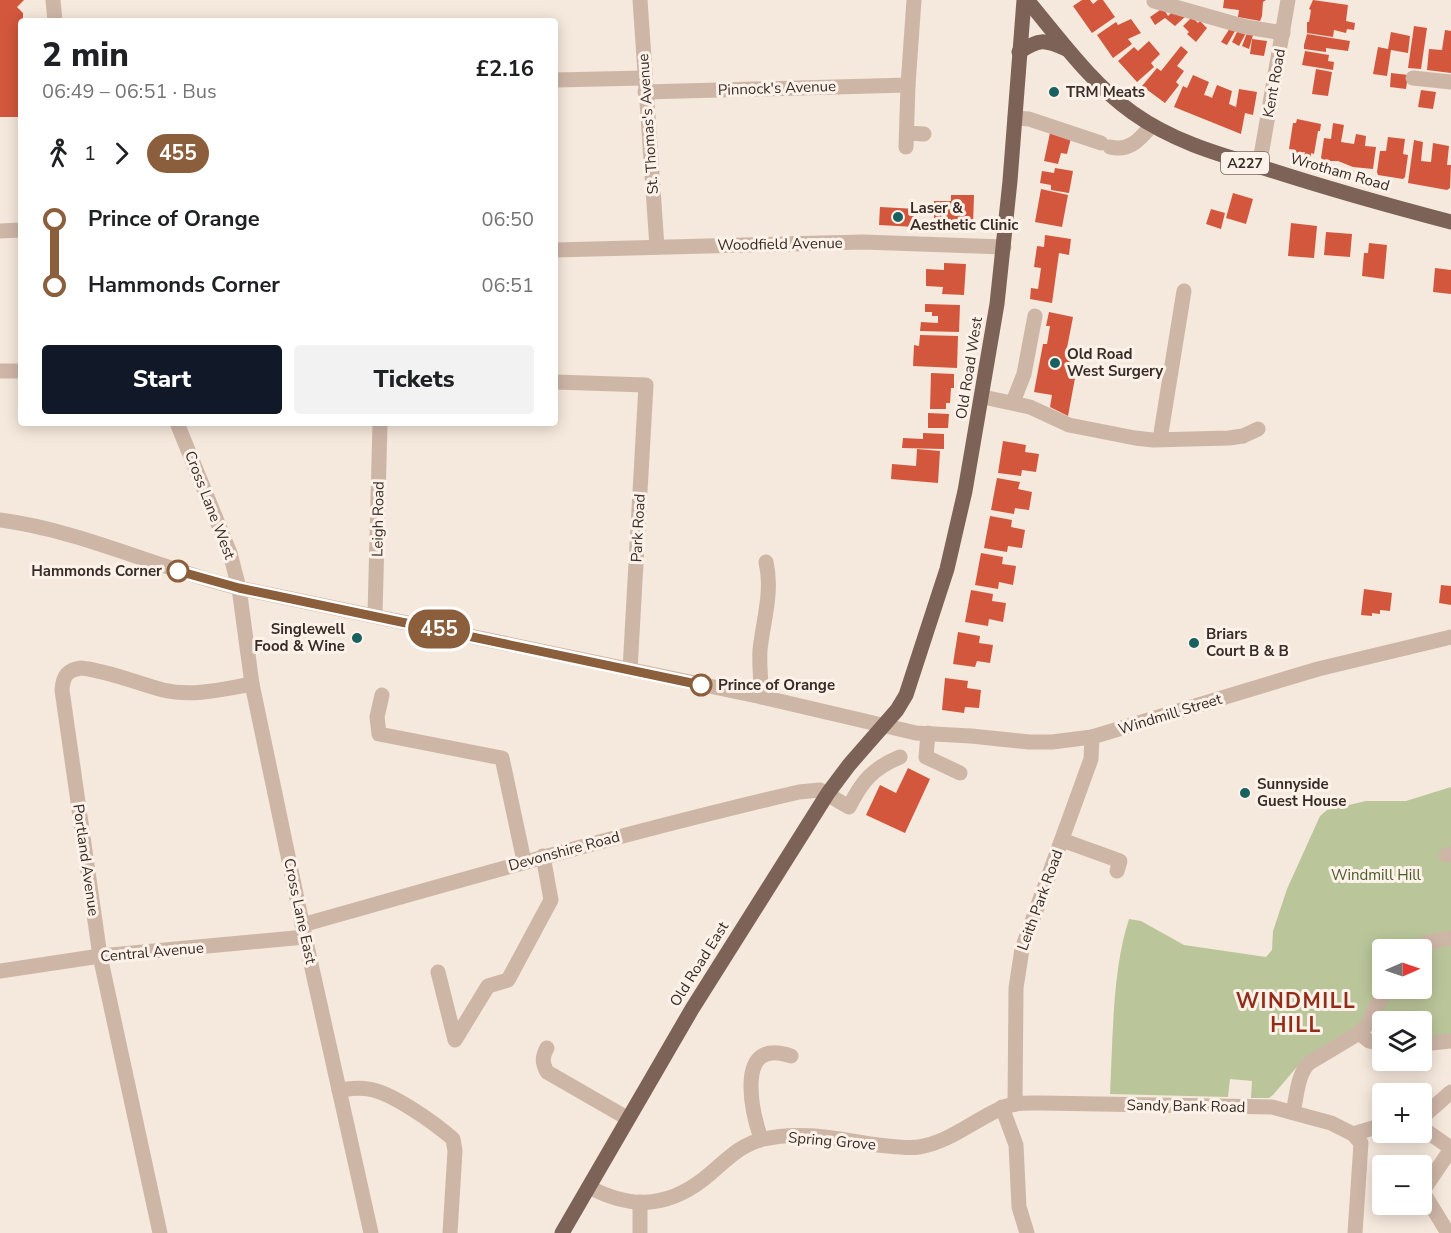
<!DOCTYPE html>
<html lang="en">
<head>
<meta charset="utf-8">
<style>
  body { margin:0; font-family:"Nunito Sans",sans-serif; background:#f2f2f2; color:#202124; height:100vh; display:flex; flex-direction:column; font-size:22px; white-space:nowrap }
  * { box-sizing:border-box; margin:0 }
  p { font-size:20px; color:#757577 }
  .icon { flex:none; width:33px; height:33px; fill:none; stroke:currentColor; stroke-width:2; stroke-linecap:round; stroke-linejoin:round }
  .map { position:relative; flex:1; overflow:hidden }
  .drawer { position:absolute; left:18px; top:18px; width:540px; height:408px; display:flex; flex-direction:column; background:#fff; border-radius:6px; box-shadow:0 3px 15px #0003 }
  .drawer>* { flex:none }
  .badge { padding:0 12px; border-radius:20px; font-size:21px; line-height:39px }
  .needle { width:39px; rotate:88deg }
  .fabs { position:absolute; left:1372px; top:939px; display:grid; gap:12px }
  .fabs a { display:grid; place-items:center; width:60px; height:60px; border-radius:6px; background:#fff; box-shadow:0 3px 15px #0003; font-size:30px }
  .map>.badge { position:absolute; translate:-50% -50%; box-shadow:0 0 0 3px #fff }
  .legs { display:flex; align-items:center; gap:9px; height:66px; padding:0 24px; font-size:20px }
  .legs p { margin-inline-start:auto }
  .summary { display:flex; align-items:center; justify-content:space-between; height:102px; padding:0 24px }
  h1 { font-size:33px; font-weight:800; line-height:45px }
  .action { display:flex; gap:12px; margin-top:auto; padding:12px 24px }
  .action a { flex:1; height:69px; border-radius:6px; background:#111827; color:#fff; font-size:24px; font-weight:800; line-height:69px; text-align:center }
  .action a+a { background:#f2f2f2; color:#202124 }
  ul { padding:0 24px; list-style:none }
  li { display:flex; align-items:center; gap:21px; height:66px; font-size:22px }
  li i { display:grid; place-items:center; width:9px; height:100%; margin:0 8px; background:currentColor }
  li i::after { content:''; width:15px; height:15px; margin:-8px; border:4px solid; border-radius:50%; background:#fff }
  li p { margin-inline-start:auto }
  li:first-child i { background:linear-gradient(#0000 50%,currentColor 0) }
  li:last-child i { background:linear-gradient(currentColor 50%,#0000 0) }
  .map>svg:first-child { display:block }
  .green { fill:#bac69a; fill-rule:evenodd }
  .building { fill:#d2573d }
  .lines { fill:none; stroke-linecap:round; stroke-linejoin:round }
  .minor { stroke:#ceb6a7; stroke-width:15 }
  .major { stroke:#7d6258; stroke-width:15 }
  .line-1-casing { stroke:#fff; stroke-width:14 }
  .line-1 { stroke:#8b5e3c; stroke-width:9 }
  .poi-dot { fill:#196060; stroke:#fcf2e9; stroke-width:2 }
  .stop-1-dot { fill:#fff; stroke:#8b5e3c; stroke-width:3 }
  .labels { text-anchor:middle; stroke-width:6; stroke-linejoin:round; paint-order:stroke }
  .shield { fill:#fcf2e9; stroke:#746762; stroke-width:1.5 }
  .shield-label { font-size:14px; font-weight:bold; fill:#3a2c28 }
  .street-label { font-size:15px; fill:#3a2c28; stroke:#fcf2e9 }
  .poi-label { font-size:15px; font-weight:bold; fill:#3a2c28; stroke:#fcf2e9; text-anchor:start }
  .stop-label { font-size:15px; font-weight:bold; fill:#3a2c28; stroke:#fcf2e9; text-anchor:end }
  .park-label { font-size:15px; fill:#4c5b29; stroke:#fcf2e9 }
  .district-label { font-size:21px; font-weight:bold; letter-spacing:1.5px; fill:#912d18; stroke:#fcf2e9 }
</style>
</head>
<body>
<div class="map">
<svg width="1451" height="1233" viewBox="0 0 1451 1233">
  <rect width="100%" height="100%" fill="#f5e8dc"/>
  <path class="green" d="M1451 787V1038L1422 1041V1022H1383V1041L1377 1037 1374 1027 1316 1055 1296 1068 1273 1095 1269 1098H1251L1252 1081 1230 1079 1228 1097 1110 1094C1113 1039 1112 971 1129 919L1141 921 1184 945 1266 957 1272 950 1273 931 1287 889 1320 816 1327 810 1366 801H1406ZM1383 950H1422V988H1383Z"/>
  <g class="building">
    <path d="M0 0H24L17 7 23 13V21H21V117H0Z"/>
    <path d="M1082 0H1090L1093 4 1098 0H1103L1115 17 1092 33 1073 6Z"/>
    <path d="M1224 0H1266L1263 2 1262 16 1260 21 1238 17 1239 10 1223 8Z"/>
    <path d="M1313 0 1348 5 1346 21 1355 23 1354 30 1347 29 1346 33 1334 30 1333 37 1307 33V22H1309L1311 10 1309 9Z"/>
    <path d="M1163 8 1168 16 1173 11 1187 15 1175 26 1165 18 1155 25 1150 17Z"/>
    <path d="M1192 17 1198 23 1200 21 1207 28 1196 42 1187 34 1189 32 1183 26Z"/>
    <path d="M1131 19 1141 33 1128 39 1132 44 1113 58 1097 35 1116 22 1118 25Z"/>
    <path d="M1414 26 1427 28 1421 69 1408 68Z"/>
    <path d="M1230 28 1235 31 1227 45 1221 42Z"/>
    <path d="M1238 30 1246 33 1239 46 1232 42Z"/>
    <path d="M1445 30 1451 31V73L1427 70 1429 49 1442 50Z"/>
    <path d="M1391 32 1410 36 1408 53 1391 50 1387 76 1373 74 1378 47 1388 49Z"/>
    <path d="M1247 33 1253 35 1249 49 1242 46Z"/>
    <path d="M1307 34 1350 41 1348 51 1326 48V52L1304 49V45Z"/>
    <path d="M1252 39 1267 41 1264 56 1250 54Z"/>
    <path d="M1149 41 1160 54 1151 63 1154 67 1137 82 1118 61 1134 47 1138 51Z"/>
    <path d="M1181 46 1188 52 1177 66 1184 71 1176 82 1179 85 1165 103 1142 86 1157 68 1161 71Z"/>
    <path d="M1305 51 1329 55 1328 61 1334 62 1333 70 1302 65Z"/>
    <path d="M1316 69 1332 72 1328 96 1312 94Z"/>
    <path d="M1391 73 1408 75 1406 89 1390 87Z"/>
    <path d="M1193 75 1209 82 1204 95 1208 96 1212 98 1217 85 1232 91 1229 104 1236 107 1239 89 1257 92 1253 115 1245 113 1241 134 1174 107 1183 86 1187 88Z"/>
    <path d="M1421 90 1436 92 1433 109 1418 107Z"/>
    <path d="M1297 119 1321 124 1320 131H1318L1314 154 1311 153V157L1304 156 1305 152 1295 153 1296 150 1289 149 1293 123H1296Z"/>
    <path d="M1333 123 1344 125 1341 142 1354 144 1356 134 1366 136 1365 146 1376 147 1373 169 1353 167 1338 161H1325L1321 158 1324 138 1331 139Z"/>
    <path d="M1050 133 1071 138 1067 154 1061 153 1058 164 1044 161Z"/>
    <path d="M1388 137 1405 139 1403 154 1408 155 1405 177 1403 179 1378 175 1377 172 1380 151H1386Z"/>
    <path d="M1414 140 1423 142 1421 161 1431 162 1433 143 1449 146 1447 165H1451L1450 188 1447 190 1408 183Z"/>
    <path d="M1055 168 1073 171 1069 193 1051 190V185L1040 183 1042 171 1054 173Z"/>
    <path d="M1041 189 1068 195 1062 227 1035 222Z"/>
    <path d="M1233 193 1253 199 1246 224 1226 218Z"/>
    <path d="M951 195H974L973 226 951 225V219L934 218V201H951Z"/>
    <path d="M880 207 917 209 916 227 879 225Z"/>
    <path d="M1211 209 1225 213 1221 229 1206 224Z"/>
    <path d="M1291 223 1317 226 1314 258 1288 256Z"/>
    <path d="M1326 232 1352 234 1350 257 1324 255Z"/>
    <path d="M1045 235 1071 239 1069 255 1059 253 1052 303 1030 299 1031 288 1038 289 1041 268 1034 267 1037 246 1044 247Z"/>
    <path d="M1369 243 1387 245 1384 279 1362 276 1364 253H1368Z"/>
    <path d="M944 263 966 264 964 295 942 294 943 287 926 286V269L944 270Z"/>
    <path d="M1435 268 1451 270V294L1433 292Z"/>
    <path d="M925 304 960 305 959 332 920 331 921 322 938 323V316H932V312H925Z"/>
    <path d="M1049 312 1073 317 1067 348 1073 349 1068 377 1075 378 1068 416 1050 407 1052 395 1034 392 1043 344H1047L1050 326H1046Z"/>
    <path d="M920 335 958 336 957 368 913 366 914 345 919 346Z"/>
    <path d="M931 373 954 374V388H951L950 403H946V409H930Z"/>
    <path d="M928 413 949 414 948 428H928Z"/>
    <path d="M923 433 944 434V449L902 448 903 438 923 439Z"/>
    <path d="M1003 441 1026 445 1025 452 1039 454 1036 472 1022 470 1021 476 998 473Z"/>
    <path d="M917 449 940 451 938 483 891 479 892 464 916 466Z"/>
    <path d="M997 478 1020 482 1018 489 1032 492 1029 510 1015 508 1014 514 991 510Z"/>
    <path d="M990 516 1012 520 1011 527 1025 530 1022 548 1008 546 1007 552 984 548Z"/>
    <path d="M981 553 1003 557 1002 564 1016 566 1013 585 999 582 998 589 975 585Z"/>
    <path d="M1441 585 1451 586V605L1439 603Z"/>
    <path d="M1364 589 1392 593 1390 611 1380 610V614L1372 613V616L1361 615Z"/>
    <path d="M971 590 993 594 992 601 1006 603 1003 622 989 619 988 626 965 622Z"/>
    <path d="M958 632 980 636 979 643 993 645 990 663 977 661 975 667 953 664Z"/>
    <path d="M945 678 968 681 967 688 981 690 979 708 965 707 964 713 942 710Z"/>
    <path d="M908 768 930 779 905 833 866 815 880 785 896 793Z"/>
  </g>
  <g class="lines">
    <g class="minor">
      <path d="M53 0 55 21"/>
      <path d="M640 0 657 247"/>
      <path d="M1154 1 1246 27 1283 33"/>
      <path d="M1413 78 1451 82"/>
      <path d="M555 80 644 78"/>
      <path d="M645 92 908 85"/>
      <path d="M1015 118 1029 119 1101 143"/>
      <path d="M907 133 924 134"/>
      <path d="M906 147 908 85 914 0"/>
      <path d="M1110 147C1130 152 1140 139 1152 125"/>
      <path d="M1259 167 1288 0"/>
      <path d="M0 231 21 230"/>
      <path d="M555 250 863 242 1004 247"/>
      <path d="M0 371H21"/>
      <path d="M555 382 646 385 630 670"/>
      <path d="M983 397 1030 407 1069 425 1135 438 1153 440 1229 438 1243 436 1258 429"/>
      <path d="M1013 402 1024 374 1035 316"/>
      <path d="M177 423 230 553 239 588 252 684 305 937 371 1233"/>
      <path d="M1160 439 1184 291"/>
      <path d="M0 520C83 531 159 569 239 588L762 697 916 733 971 736 1029 742H1052L1092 737 1318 669 1451 637"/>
      <path d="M375 615 380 423"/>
      <path d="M382 695 377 717 379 734 502 758 524 861"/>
      <path d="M762 697C761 682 759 666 760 650 763 621 773 592 766 562"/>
      <path d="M928 733 926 757 960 773"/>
      <path d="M1062 840 1120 861 1117 871"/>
      <path d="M1446 855 1451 854"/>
      <path d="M302 925C467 878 632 831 799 792L820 790 849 807C862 781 873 768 900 757"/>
      <path d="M1414 950 1429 942 1451 938"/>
      <path d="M0 971 100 956 305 937"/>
      <path d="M438 972 455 1040 488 986 508 980 551 900 543 856"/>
      <path d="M1359 1033 1369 1023 1374 1010 1388 988"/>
      <path d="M1422 1044 1451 1041"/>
      <path d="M547 1048C542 1057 542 1062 547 1072L627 1118"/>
      <path d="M339 1090C349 1089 358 1087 368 1089 390 1091 436 1124 453 1139L455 1151 450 1233"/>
      <path d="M1015 1104 1016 988 1022 949 1091 759 1092 737"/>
      <path d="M1002 1107 1016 1145 1019 1207 1027 1233"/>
      <path d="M1293 1112C1297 1096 1297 1075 1309 1063L1359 1033 1369 1041 1383 1044"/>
      <path d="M1422 1121 1427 1113 1451 1092"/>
      <path d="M1422 1128 1451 1148"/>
      <path d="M1353 1134 1383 1125"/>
      <path d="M761 1139C752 1112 734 1036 791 1056"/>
      <path d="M589 1187C634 1211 672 1207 711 1173 727 1159 743 1143 764 1139 801 1130 842 1140 878 1145 891 1146 906 1149 919 1147 950 1142 974 1120 1002 1108 1014 1102 1029 1103 1042 1103L1272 1107 1331 1123 1353 1134 1361 1143 1355 1233"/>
      <path d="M160 1233 100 956 62 690C63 676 67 670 81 668 109 671 136 683 163 690 193 697 223 689 252 684"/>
      <path d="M640 1233V1202"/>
      <path d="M1448 1233 1424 1194V1189L1451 1149"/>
    </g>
    <g class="major">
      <path d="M1027 0C1059 38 1092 84 1133 113 1171 140 1214 153 1258 166 1322 187 1386 205 1451 222"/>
      <path d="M1019 52C1039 39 1044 39 1066 49"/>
      <path d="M562 1233 692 1009 828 793 849 765 897 710 906 695 947 569 965 491 997 304 1010 181 1024 0"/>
    </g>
  </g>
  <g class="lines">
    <g class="line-1-casing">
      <path id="line-1" d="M178 571 239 588 701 685"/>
    </g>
    <use href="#line-1" class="line-1"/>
  </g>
  <g class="poi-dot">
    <circle cx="1054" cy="92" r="6"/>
    <circle cx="898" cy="217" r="6"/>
    <circle cx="1055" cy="363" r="6"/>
    <circle cx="357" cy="638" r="6"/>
    <circle cx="1194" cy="643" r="6"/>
    <circle cx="1245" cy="793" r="6"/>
  </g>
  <g class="stop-1-dot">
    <circle cx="178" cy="571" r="10"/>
    <circle cx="701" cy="685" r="10"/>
  </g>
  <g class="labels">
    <rect class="shield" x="1221" y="152" width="48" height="22" rx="4.5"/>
    <g class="shield-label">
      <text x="1245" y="168">A227</text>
    </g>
    <g class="street-label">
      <text transform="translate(1274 83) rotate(-80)" y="5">Kent Road</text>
      <text transform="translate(777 88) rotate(-2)" y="5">Pinnock's Avenue</text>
      <text transform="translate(648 124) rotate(-94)" y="5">St. Thomas's Avenue</text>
      <text transform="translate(1340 172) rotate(16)" y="5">Wrotham Road</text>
      <text transform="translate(780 244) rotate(-1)" y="5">Woodfield Avenue</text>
      <text transform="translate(969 368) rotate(-81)" y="5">Old Road West</text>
      <text transform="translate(210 505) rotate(69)" y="5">Cross Lane West</text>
      <text transform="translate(378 519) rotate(-89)" y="5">Leigh Road</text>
      <text transform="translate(638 528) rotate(-87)" y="5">Park Road</text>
      <text transform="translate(1170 714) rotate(-17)" y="5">Windmill Street</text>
      <text transform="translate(564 851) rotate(-15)" y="5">Devonshire Road</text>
      <text transform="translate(86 860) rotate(82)" y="5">Portland Avenue</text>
      <text transform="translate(1040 900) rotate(-70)" y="5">Leith Park Road</text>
      <text transform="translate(300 911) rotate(78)" y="5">Cross Lane East</text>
      <text transform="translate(152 952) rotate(-5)" y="5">Central Avenue</text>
      <text transform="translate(699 964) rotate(-58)" y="5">Old Road East</text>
      <text transform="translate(1186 1106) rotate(1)" y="5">Sandy Bank Road</text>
      <text transform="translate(832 1141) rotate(5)" y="5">Spring Grove</text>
    </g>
    <g class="poi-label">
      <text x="1066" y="97">TRM Meats</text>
      <text x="910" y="213">Laser &amp;<tspan x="910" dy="17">Aesthetic Clinic</tspan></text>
      <text x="1067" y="359">Old Road<tspan x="1067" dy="17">West Surgery</tspan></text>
      <text x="345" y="634" text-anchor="end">Singlewell<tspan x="345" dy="17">Food &amp; Wine</tspan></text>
      <text x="1206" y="639">Briars<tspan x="1206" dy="17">Court B &amp; B</tspan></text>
      <text x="1257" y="789">Sunnyside<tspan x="1257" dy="17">Guest House</tspan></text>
    </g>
    <g class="stop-label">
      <text x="162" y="576">Hammonds Corner</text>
      <text x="718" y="690" text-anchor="start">Prince of Orange</text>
    </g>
    <g class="park-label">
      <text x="1376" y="880">Windmill Hill</text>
    </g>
    <g class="district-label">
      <text x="1296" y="1008">WINDMILL<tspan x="1296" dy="24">HILL</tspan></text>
    </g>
  </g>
</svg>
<div class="fabs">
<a><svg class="needle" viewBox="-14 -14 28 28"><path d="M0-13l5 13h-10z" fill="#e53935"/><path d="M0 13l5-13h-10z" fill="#757577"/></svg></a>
<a><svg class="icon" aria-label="layers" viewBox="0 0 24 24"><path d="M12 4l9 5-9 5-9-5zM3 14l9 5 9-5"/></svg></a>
<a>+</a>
<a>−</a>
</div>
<b class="badge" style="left:439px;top:629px;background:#8b5e3c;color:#fff">455</b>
<section class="drawer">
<div class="summary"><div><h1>2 min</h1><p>06:49 – 06:51 · Bus</p></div><b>£2.16</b></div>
<div class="legs"><svg class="icon" aria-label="walk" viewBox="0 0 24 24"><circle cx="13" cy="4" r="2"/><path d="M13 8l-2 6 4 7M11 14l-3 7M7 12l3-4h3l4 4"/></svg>1<svg class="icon" aria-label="forward" viewBox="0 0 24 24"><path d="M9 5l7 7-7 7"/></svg><b class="badge" style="background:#8b5e3c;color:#fff">455</b></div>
<ul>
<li><i style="color:#8b5e3c"></i><b>Prince of Orange</b><p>06:50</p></li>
<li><i style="color:#8b5e3c"></i><b>Hammonds Corner</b><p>06:51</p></li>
</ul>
<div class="action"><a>Start</a><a>Tickets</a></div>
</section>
</div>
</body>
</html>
